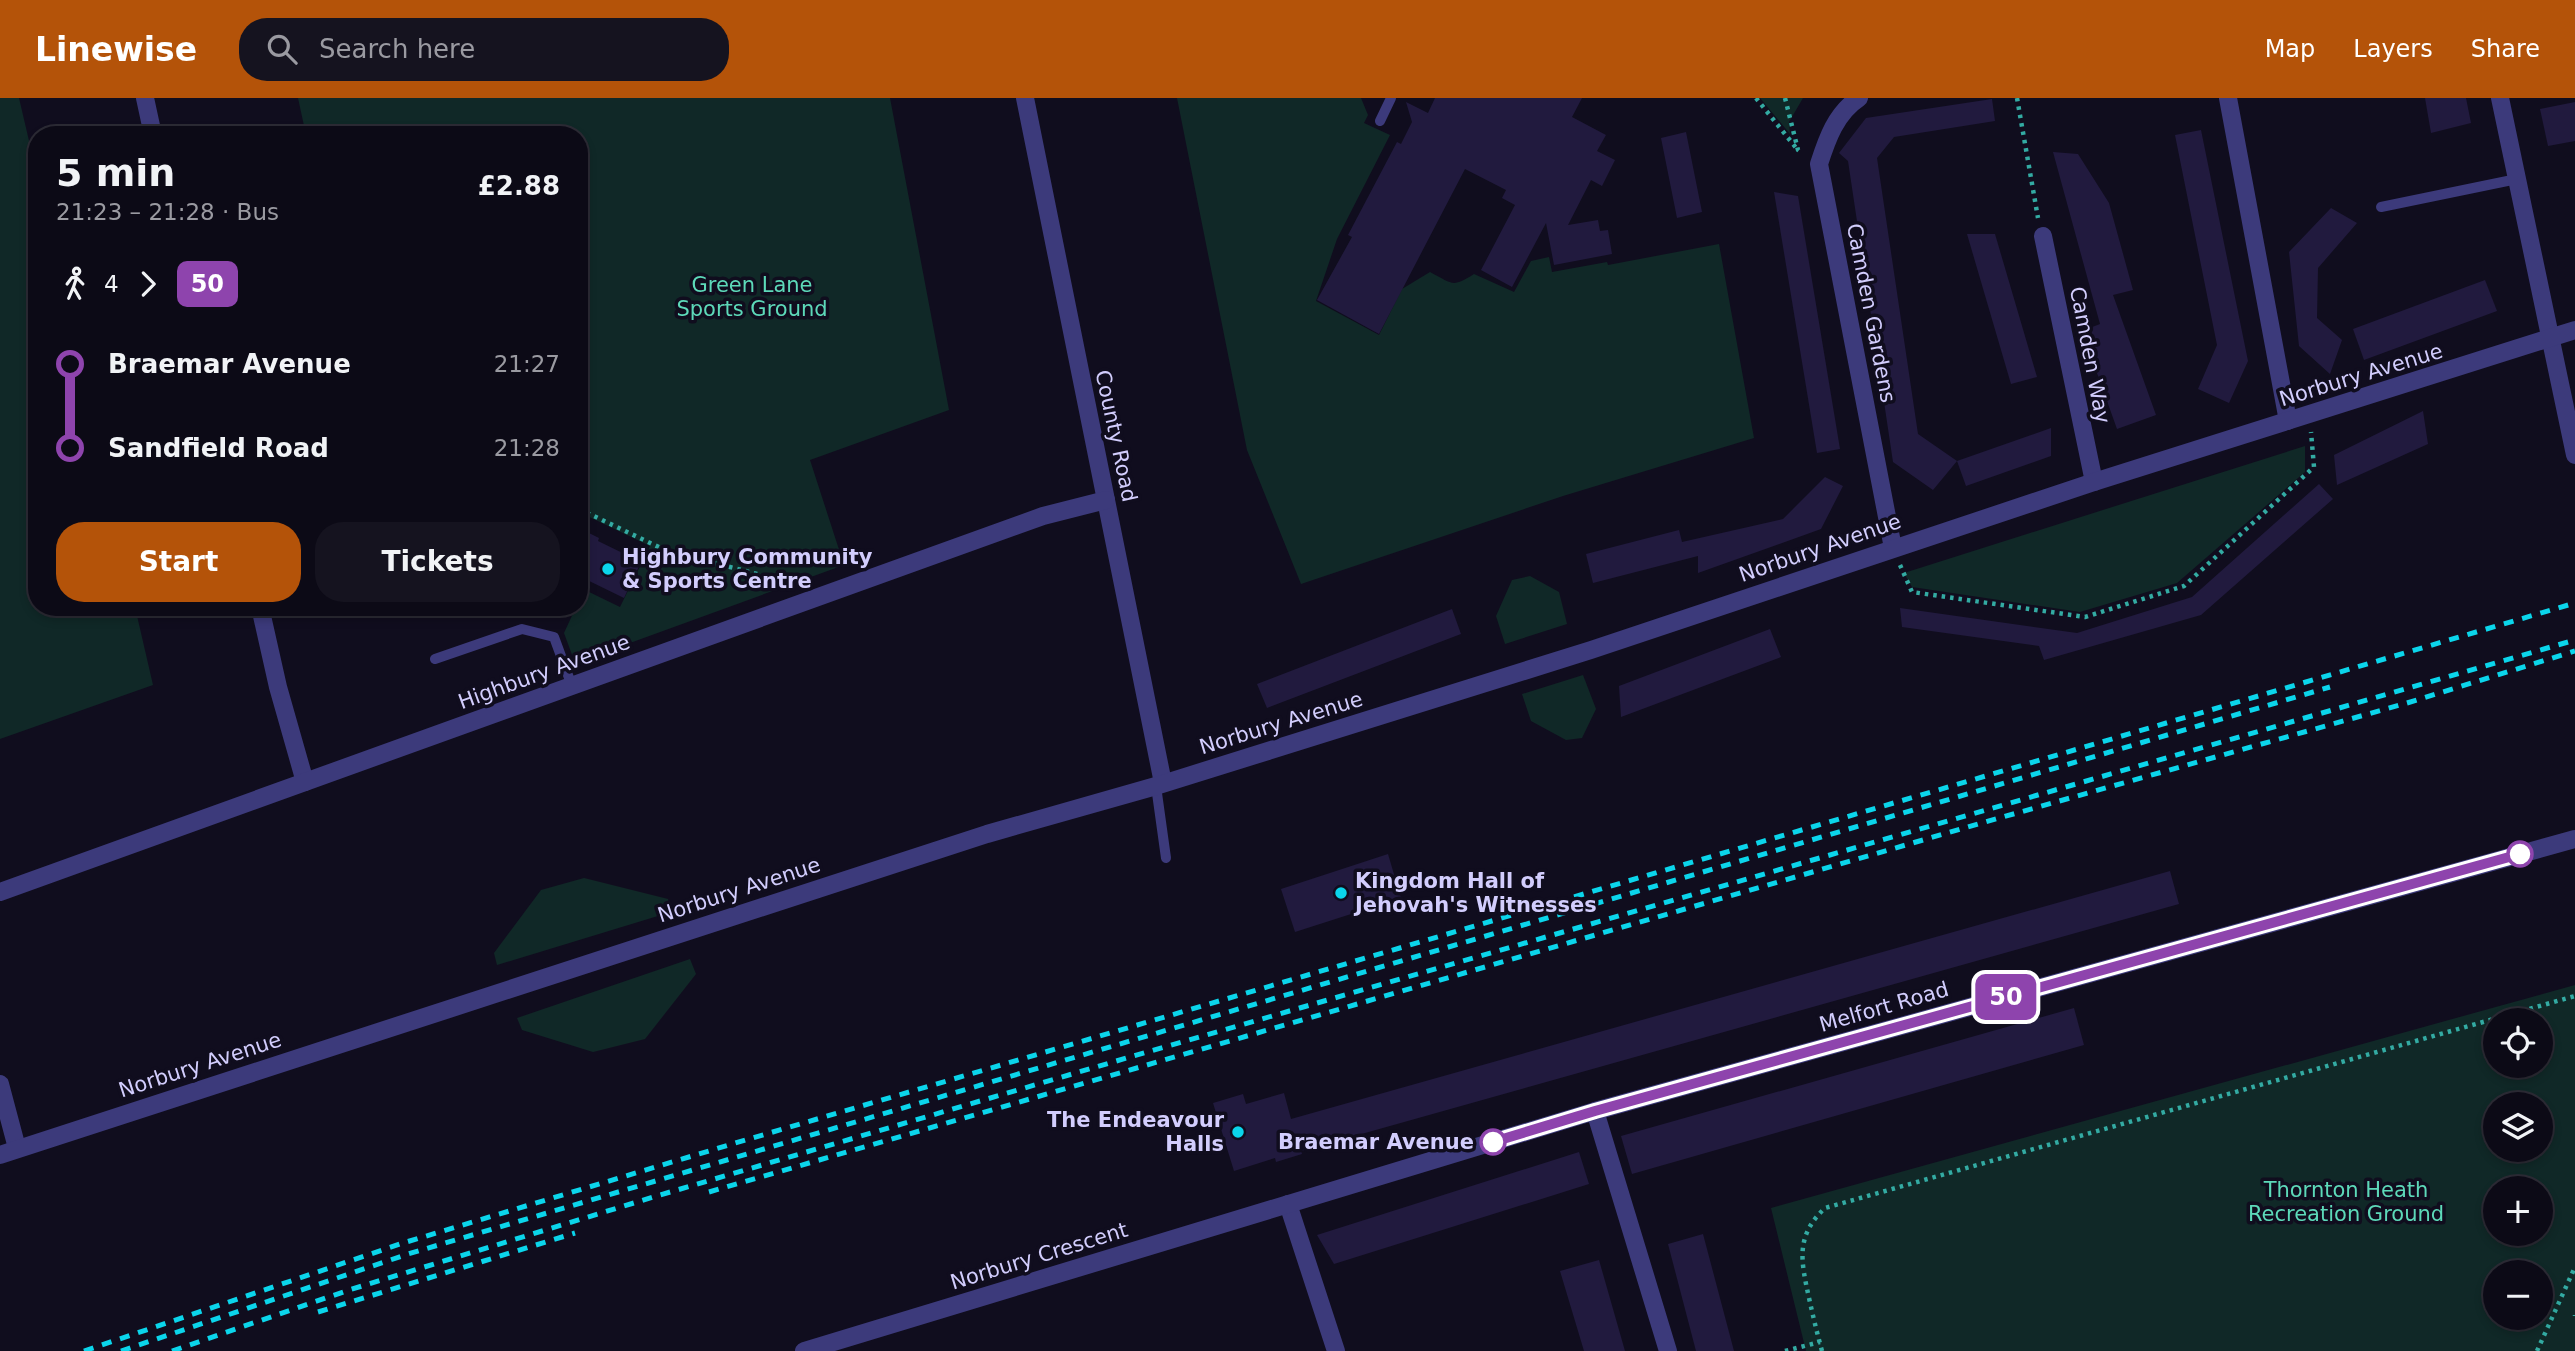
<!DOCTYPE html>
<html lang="en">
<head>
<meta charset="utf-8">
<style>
  body { margin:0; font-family:"DejaVu Sans",sans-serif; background:#15131f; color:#f1f3f6; height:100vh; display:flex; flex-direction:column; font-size:26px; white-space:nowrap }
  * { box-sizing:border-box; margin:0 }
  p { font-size:23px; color:#9a9aa1 }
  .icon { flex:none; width:38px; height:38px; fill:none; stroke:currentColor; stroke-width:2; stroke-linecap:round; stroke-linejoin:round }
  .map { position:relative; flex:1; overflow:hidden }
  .panel { position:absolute; left:28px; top:28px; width:560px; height:490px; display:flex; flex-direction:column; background:#0c0a16; border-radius:28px; box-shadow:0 4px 10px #0003,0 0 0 2px #2c2b35 }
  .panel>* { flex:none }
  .badge { padding:0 14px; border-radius:10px; font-size:24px; line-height:46px }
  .buttons { position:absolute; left:2483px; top:910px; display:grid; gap:14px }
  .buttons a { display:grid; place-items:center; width:70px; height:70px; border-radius:50%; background:#0c0a16; box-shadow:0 4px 10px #0003,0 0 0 2px #2c2b35; font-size:35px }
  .map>.badge { position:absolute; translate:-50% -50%; box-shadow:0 0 0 4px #fff }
  .legs { display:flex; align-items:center; gap:10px; height:77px; padding:0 28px; font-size:23px }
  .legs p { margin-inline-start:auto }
  .overview { display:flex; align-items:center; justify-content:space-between; height:119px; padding:0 28px }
  h1 { font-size:38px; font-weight:800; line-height:52px }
  .cta { display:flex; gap:14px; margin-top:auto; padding:14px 28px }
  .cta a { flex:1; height:80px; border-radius:28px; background:#b45309; color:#fff; font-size:28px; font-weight:800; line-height:80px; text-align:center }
  .cta a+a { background:#15131f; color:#f1f3f6 }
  ul { padding:0 28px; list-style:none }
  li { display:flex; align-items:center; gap:24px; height:84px; font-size:26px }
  li i { display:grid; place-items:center; width:10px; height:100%; margin:0 9px; background:currentColor }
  li i::after { content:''; width:18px; height:18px; margin:-9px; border:5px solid; border-radius:50%; background:#0c0a16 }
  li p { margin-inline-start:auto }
  li:first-child i { background:linear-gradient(#0000 50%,currentColor 0) }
  li:last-child i { background:linear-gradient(currentColor 50%,#0000 0) }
  header { display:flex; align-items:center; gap:42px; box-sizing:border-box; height:98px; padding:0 35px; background:#b45309; color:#fff }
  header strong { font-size:33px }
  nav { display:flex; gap:38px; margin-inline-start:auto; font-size:24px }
  .search { width:490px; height:63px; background:#15131f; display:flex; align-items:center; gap:18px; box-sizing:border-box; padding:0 24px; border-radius:28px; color:#9a9aa1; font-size:26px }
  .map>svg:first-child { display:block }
  .green { fill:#102827; fill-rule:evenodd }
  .building { fill:#211a3e }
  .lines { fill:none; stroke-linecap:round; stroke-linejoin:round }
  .path { stroke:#33aba3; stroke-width:4.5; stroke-dasharray:3.5 5; stroke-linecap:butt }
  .service { stroke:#3c3a7b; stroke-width:10 }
  .minor { stroke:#3c3a7b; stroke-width:18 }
  .rail { stroke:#0bd5eb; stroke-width:5; stroke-dasharray:10 9; stroke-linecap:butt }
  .line-1-casing { stroke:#fff; stroke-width:16 }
  .line-1 { stroke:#8e44ad; stroke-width:10 }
  .poi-dot { fill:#0bd5eb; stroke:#100d1e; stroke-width:2.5 }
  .stop-1-dot { fill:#fff; stroke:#8e44ad; stroke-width:3.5 }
  .labels { text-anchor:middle; stroke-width:7; stroke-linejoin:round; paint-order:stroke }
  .park-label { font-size:21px; fill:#5dd9b9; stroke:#100d1e }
  .street-label { font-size:21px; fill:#d2cdfd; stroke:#100d1e }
  .poi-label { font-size:21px; font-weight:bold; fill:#d2cdfd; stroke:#100d1e; text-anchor:start }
  .stop-label { font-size:21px; font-weight:bold; fill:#d2cdfd; stroke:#100d1e; text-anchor:end }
</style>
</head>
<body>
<header>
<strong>Linewise</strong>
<div class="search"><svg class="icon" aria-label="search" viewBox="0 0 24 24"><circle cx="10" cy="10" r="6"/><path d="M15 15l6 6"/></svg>Search here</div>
<nav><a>Map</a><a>Layers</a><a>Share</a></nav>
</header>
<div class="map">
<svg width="2575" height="1253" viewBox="0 0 2575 1253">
  <rect width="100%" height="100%" fill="#100d1e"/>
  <g class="green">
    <path d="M0 0H19L37 77V509H135L153 587 0 641Z"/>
    <path d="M298 0H890L949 312 810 362 844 467 575 565 564 535 576 509H579L585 492 620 509 650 448 579 414V37H306Z"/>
    <path d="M1177 0H1361L1368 17 1364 25 1390 37 1337 141 1316 203 1379 237 1402 191 1430 174C1453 186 1452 190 1474 176L1514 194 1531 163 1549 159 1552 174 1607 164 1608 167 1719 146 1754 340 1563 398 1301 486 1247 352Z"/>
    <path d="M1760 0H1803L1789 24 1790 36Z"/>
    <path d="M2305 348V374L2177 485 2080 514 1912 489 1904 475Z"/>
    <path d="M1530 478 1559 494 1567 526 1505 546 1496 518 1512 482Z"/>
    <path d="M1583 577 1596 611 1582 640 1566 642 1531 623 1522 596Z"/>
    <path d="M584 780 668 801 671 814 497 867 494 855 541 792Z"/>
    <path d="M690 861 696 876 645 941 593 954 522 932 517 920Z"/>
    <path d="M2575 887V1253H1806L1771 1110ZM2496 922H2541V968H2496ZM2496 1006H2541V1052H2496ZM2496 1090H2541V1136H2496ZM2496 1174H2541V1220H2496Z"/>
  </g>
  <g class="building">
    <path d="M1435 0H1582L1572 19 1606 37 1597 53 1615 62 1602 88 1591 82 1568 127 1598 122 1600 133 1608 132 1612 156 1554 167 1546 125 1512 189 1481 172 1515 107 1502 100 1506 92 1465 71 1379 236 1317 202 1352 139 1348 137 1397 44 1401 46 1412 24 1406 4 1428 15Z"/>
    <path d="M2425 0H2466L2471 25 2431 35Z"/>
    <path d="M1992 1 1995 23 1894 39 1877 60 1918 336 1957 363 1933 392 1893 364 1848 63 1839 55 1866 20Z"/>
    <path d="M2575 4V43L2548 48 2540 11Z"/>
    <path d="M2201 32 2248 263 2229 305 2198 291 2217 247 2175 37Z"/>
    <path d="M1686 34 1702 114 1677 120 1661 40Z"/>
    <path d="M2053 54 2078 56 2109 105 2133 192 2113 197 2156 317 2117 331 2082 233 2100 226Z"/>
    <path d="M1774 94 1798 98 1840 351 1817 355Z"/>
    <path d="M2331 110 2357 125 2318 170 2317 220 2342 242 2330 276 2299 248 2289 154Z"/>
    <path d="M1967 136H1995L2037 279 2011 286Z"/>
    <path d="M2485 182 2497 213 2364 262 2353 231Z"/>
    <path d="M2423 313 2428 346 2337 387 2334 357Z"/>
    <path d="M2051 330V358L1966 388 1957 363Z"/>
    <path d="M1825 379 1843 388 1821 431 1698 475V458L1593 485 1586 456 1679 432 1682 444 1783 421Z"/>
    <path d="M2319 386 2333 401 2201 517 2044 562 2039 548 1902 529 1900 510 2077 535 2192 499Z"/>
    <path d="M579 430 599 440 598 443 641 464 624 500 581 479 579 481Z"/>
    <path d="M1452 511 1461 536 1267 610 1257 586Z"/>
    <path d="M1770 531 1781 559 1621 619 1619 588Z"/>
    <path d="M1388 756 1401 800 1295 834 1281 791Z"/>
    <path d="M2170 773 2179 806 1301 1053 1302 1056 1276 1064 1275 1060 1234 1073 1213 1005 1243 996 1246 1006 1284 995 1291 1021Z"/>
    <path d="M2074 910 2084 947 1632 1076 1621 1038Z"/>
    <path d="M1579 1054 1589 1086 1334 1166 1317 1137Z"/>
    <path d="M1703 1136 1734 1253H1696L1668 1146Z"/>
    <path d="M1599 1162 1625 1253H1584L1560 1173Z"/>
  </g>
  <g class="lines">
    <g class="path">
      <path d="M1756 0 1797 51"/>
      <path d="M1785 0 1798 52 1802 55"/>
      <path d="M2017 0 2038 120"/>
      <path d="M579 411 667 453 781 482 785 492"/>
      <path d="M1900 467 1912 494 2085 519 2184 488 2314 369 2311 334"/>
      <path d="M2575 1218V1217"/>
      <path d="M1785 1253 1820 1244"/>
      <path d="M1822 1253C1817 1235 1813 1218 1809 1200 1801 1163 1795 1138 1825 1110L2575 898"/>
      <path d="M2537 1253 2575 1169"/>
    </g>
    <g class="service">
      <path d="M1380 23 1391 0"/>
      <path d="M2381 109 2517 81"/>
      <path d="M435 561 522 531 554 539 572 588"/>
      <path d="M1156 688 1166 760"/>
    </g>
    <g class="minor">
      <path d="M145 0 153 37"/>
      <path d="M1025 0 1163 685"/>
      <path d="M1859 0C1836 15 1827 41 1819 66L1893 450"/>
      <path d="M2228 0 2288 323"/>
      <path d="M2500 0 2575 357"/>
      <path d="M2043 138 2094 384"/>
      <path d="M260 509 278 589 305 684"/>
      <path d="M0 794 1043 418 1106 402"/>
      <path d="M0 986 17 1050"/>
      <path d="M1595 1013 1668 1253"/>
      <path d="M0 1057 987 736 1156 688 1591 552 2094 384 2575 232"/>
      <path d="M1288 1106 1336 1253"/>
      <path d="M804 1253 1595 1013 2575 741"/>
    </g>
    <g class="rail">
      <path d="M709 1094 1985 724 2407 605 2575 553"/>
      <path d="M318 1214 575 1135"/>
      <path d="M84 1253 403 1145 732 1046 2575 505"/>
      <path d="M121 1253 408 1156 2330 589"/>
      <path d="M172 1253 349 1192 660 1097 1130 959 2575 542"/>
    </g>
  </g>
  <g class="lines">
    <g class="line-1-casing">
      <path id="line-1" d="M1493 1044 1595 1013 2520 756"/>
    </g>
    <use href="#line-1" class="line-1"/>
  </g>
  <g class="poi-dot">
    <circle cx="608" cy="471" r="7"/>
    <circle cx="1341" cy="795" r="7"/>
    <circle cx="1238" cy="1034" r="7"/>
  </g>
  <g class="stop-1-dot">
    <circle cx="2520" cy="756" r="12"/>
    <circle cx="1493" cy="1044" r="12"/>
  </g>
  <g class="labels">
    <g class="park-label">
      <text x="752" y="194">Green Lane<tspan x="752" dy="24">Sports Ground</tspan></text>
      <text x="2346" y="1099">Thornton Heath<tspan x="2346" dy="24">Recreation Ground</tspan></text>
    </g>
    <g class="street-label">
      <text transform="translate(1871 215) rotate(79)" y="7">Camden Gardens</text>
      <text transform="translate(2090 257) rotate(79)" y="7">Camden Way</text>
      <text transform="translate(2361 277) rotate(-17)" y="7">Norbury Avenue</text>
      <text transform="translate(1116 338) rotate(78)" y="7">County Road</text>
      <text transform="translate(1820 450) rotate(-19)" y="7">Norbury Avenue</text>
      <text transform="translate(544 574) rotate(-20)" y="7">Highbury Avenue</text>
      <text transform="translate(1281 625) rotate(-17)" y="7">Norbury Avenue</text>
      <text transform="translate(739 792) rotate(-18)" y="7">Norbury Avenue</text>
      <text transform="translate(1884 909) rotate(-16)" y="7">Melfort Road</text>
      <text transform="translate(200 967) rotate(-18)" y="7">Norbury Avenue</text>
      <text transform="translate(1039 1158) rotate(-17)" y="7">Norbury Crescent</text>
    </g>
    <g class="poi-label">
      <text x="622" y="466">Highbury Community<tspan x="622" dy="24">&amp; Sports Centre</tspan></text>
      <text x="1355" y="790">Kingdom Hall of<tspan x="1355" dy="24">Jehovah's Witnesses</tspan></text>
      <text x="1224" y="1029" text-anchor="end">The Endeavour<tspan x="1224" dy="24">Halls</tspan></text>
    </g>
    <g class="stop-label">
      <text x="1474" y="1051">Braemar Avenue</text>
    </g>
  </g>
</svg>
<div class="buttons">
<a><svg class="icon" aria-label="locate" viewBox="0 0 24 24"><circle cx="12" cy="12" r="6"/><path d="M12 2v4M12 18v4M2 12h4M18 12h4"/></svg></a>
<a><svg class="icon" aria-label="layers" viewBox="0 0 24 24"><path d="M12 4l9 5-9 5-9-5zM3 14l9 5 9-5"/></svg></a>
<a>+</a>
<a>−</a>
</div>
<b class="badge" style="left:2006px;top:899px;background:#8e44ad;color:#fff">50</b>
<section class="panel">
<div class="overview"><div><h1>5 min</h1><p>21:23 – 21:28 · Bus</p></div><b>£2.88</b></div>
<div class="legs"><svg class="icon" aria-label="walk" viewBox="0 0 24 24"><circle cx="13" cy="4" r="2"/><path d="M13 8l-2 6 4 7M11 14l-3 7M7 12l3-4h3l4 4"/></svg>4<svg class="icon" aria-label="forward" viewBox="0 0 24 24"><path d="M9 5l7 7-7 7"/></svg><b class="badge" style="background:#8e44ad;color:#fff">50</b></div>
<ul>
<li><i style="color:#8e44ad"></i><b>Braemar Avenue</b><p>21:27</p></li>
<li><i style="color:#8e44ad"></i><b>Sandfield Road</b><p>21:28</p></li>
</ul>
<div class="cta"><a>Start</a><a>Tickets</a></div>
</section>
</div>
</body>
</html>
